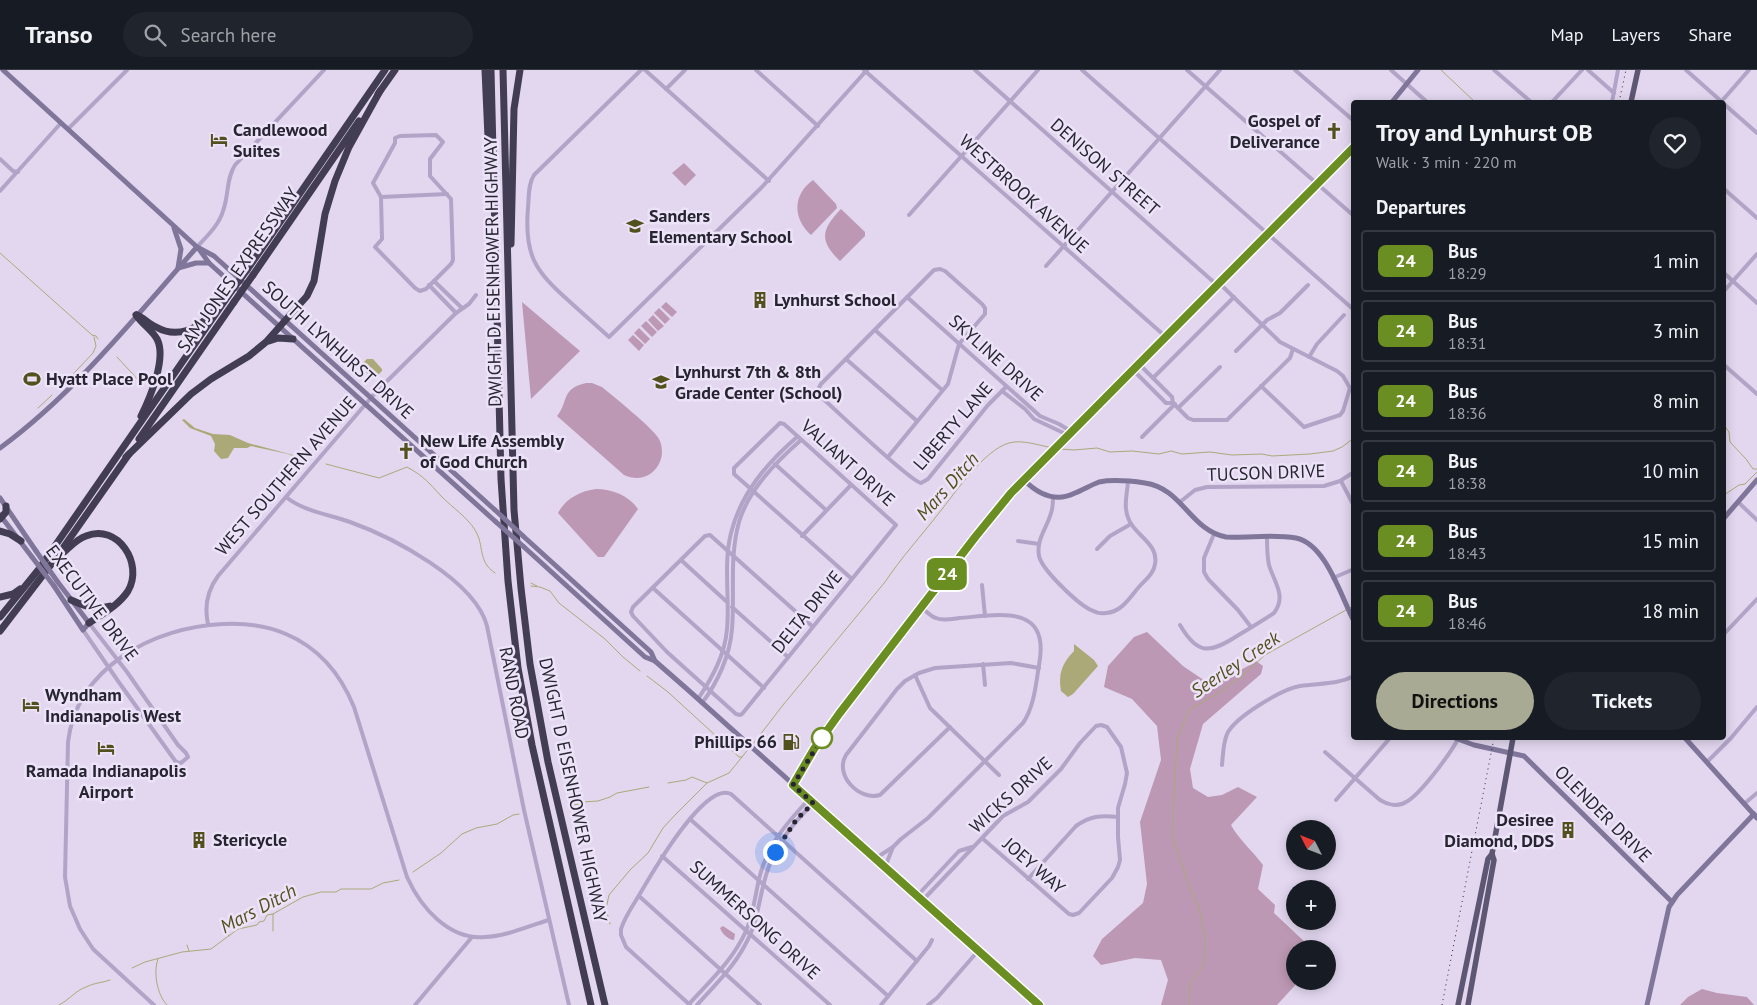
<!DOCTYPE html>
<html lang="en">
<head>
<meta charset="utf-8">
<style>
  body { margin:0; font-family:"PT Sans",sans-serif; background:#20242c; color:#f1f3f6; height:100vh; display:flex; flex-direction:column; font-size:19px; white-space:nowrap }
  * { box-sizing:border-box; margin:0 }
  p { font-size:16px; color:#9ea1a6 }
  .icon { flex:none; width:28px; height:28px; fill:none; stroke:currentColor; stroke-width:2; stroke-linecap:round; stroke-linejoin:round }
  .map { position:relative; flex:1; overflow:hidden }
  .drawer { position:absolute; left:1351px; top:30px; width:375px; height:640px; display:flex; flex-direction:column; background:#171b24; border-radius:5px; box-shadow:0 2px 12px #0003 }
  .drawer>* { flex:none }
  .badge { padding:0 10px; border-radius:8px; font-size:18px; line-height:32px }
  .needle { width:32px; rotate:312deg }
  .buttons { position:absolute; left:1286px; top:750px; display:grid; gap:10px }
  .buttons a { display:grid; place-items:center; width:50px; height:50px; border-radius:50%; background:#171b24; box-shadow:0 2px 12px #0003; font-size:25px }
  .you { position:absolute; width:25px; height:25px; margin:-12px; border:4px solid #fff; border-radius:50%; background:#1a73e8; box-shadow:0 0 0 8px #1a73e833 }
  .map>.badge { position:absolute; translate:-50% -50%; box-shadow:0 0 0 2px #fff }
  h2 { padding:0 25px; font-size:19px; line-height:45px }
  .round { display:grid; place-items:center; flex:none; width:52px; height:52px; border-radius:26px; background:#20242c }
  .headline { display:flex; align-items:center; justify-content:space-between; height:85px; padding:0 25px }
  h1 { font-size:24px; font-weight:600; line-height:38px }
  .primary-button { display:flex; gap:10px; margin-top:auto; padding:10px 25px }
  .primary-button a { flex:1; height:58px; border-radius:30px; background:#a9aa94; color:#111; font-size:20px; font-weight:600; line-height:58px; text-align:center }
  .primary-button a+a { background:#20242c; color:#f1f3f6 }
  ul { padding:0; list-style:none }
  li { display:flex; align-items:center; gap:15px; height:62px; margin:0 10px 8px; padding:0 15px; border:2px solid #363941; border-radius:5px }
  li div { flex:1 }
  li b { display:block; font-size:19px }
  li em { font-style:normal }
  li .badge { min-width:55px; font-weight:700; text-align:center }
  header { display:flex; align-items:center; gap:30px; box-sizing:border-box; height:70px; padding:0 25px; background:#171b24; border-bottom:1px solid #363941 }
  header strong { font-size:24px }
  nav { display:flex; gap:28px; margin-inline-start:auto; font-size:18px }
  .search { width:350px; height:45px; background:#20242c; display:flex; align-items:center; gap:12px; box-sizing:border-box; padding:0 18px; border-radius:28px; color:#9ea1a6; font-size:19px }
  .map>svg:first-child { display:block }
  .green { fill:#bd98b4 }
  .water { fill:#aba978 }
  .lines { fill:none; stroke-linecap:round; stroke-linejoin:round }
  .stream { stroke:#aba978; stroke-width:1 }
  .street { stroke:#b1a4c7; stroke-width:4 }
  .secondary { stroke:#80769a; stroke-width:5 }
  .primary { stroke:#5e5774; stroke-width:5.5 }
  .highway { stroke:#423d53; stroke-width:7 }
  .rail { stroke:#282532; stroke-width:1; stroke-dasharray:1 4; stroke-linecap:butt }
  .secondary-bridge { stroke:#80769a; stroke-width:5 }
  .highway-bridge { stroke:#423d53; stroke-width:7 }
  .line-casing { stroke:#fff; stroke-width:11 }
  .line { stroke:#6b8e23; stroke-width:8 }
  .walk { stroke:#282532; stroke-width:5; stroke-dasharray:0 9 }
  .stop-dot { fill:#fff; stroke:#6b8e23; stroke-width:2.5 }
  .labels { text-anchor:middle; stroke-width:5; stroke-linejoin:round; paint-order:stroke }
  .poi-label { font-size:18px; font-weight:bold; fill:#282532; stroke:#ece3f8; text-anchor:start }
  .street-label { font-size:18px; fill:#282532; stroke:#ece3f8 }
  .water-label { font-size:19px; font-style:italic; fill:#52501d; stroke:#ece3f8 }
</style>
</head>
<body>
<header>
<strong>Transo</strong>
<div class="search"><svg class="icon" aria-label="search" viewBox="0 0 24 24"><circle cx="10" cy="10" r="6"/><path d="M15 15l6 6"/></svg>Search here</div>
<nav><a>Map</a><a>Layers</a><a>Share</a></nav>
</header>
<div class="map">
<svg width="1757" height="935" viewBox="0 0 1757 935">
  <rect width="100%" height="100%" fill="#e2d7ef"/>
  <g class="green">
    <path d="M684 93 696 105 685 116 672 103Z"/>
    <path d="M813 110 836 134 837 138 811 165C793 149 792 125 813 110Z"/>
    <path d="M841 139 865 162V166L840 191C818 170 822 159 841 139Z"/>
    <path d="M522 232 580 281 531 329Z"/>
    <path d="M666 232 677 242 672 247 661 237Z"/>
    <path d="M659 238 670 249 665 254 654 243Z"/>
    <path d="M653 245 664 256 658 261 648 250Z"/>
    <path d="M646 251 657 262 652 267 641 256Z"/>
    <path d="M639 258 650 269 645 274 634 263Z"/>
    <path d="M633 265 644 275 639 281 628 270Z"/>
    <path d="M586 313H592L602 317C613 326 654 359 659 369 665 381 662 396 650 404 642 409 633 409 624 405L557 346C569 332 560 319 586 313Z"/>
    <path d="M596 419C612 419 628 425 638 439L604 487H598L558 443C565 429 580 421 596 419Z"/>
    <path d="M1147 562 1183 596 1205 611C1223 608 1240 602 1256 591L1263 596 1261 604 1203 654 1190 699 1193 718 1208 727 1222 725 1238 717 1257 727 1231 755C1239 770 1253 781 1263 795L1258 819 1275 835 1274 843 1307 874 1306 879H1295V911H1299L1277 935H1161L1168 910 1161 890 1135 888 1101 895 1093 886 1102 869 1143 833 1147 814 1140 752 1161 690 1157 656 1132 629 1104 617 1108 596 1134 567Z"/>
    <path d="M723 856 735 864 734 870C729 870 722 864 720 858Z"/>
    <path d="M1702 919 1717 923 1747 927 1754 935H1680L1688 927Z"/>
  </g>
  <g class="water">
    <path d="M367 289H373L382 299V301L375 308H372L364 300 362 294Z"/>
    <path d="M184 349 195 358 213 364 230 365 248 373 308 389 302 390 288 384 251 376 247 378H234L228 388 221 389 214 381 215 374 211 366 190 358 182 350Z"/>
    <path d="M1074 574 1094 590 1098 596 1073 624 1068 627 1061 621C1058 604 1062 593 1074 581Z"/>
  </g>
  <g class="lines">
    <g class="stream">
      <path d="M1441 0 1475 32"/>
      <path d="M0 183 92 265 96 266 98 269"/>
      <path d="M117 287 142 314"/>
      <path d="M59 319 93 283 96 276 94 267"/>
      <path d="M38 338 52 325"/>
      <path d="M1724 355 1729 362 1730 372 1746 389 1753 399H1757"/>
      <path d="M1060 379 1074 380 1097 378 1110 382 1132 381 1159 384 1171 381 1182 384 1210 382 1232 385 1262 384 1272 386 1310 384 1333 381 1342 377 1354 368"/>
      <path d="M326 394 379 408 407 397C425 407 429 413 442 427 453 438 467 447 475 460 485 476 477 491 495 503"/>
      <path d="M1724 425 1739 415 1745 414 1757 402"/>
      <path d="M531 513 537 516"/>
      <path d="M531 516 540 517 550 521 559 533 605 569 623 587 640 601"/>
      <path d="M1349 538 1354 536"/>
      <path d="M647 606 668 622 739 687H742"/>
      <path d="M753 674 783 635 885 512C901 488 921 466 939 443 955 423 984 380 1009 373 1022 369 1040 376 1054 378"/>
      <path d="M668 713 686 710 692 707 707 713 729 703 750 677"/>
      <path d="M573 735 580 734 583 732 598 731 610 727 617 723 649 717"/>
      <path d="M413 802 441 783 462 764 476 758 497 754 513 745 519 744"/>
      <path d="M273 844V861"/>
      <path d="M220 853 229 866"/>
      <path d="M610 854 606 839 609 825 630 800 648 783 663 758 675 745 707 713"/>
      <path d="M187 875 189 881"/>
      <path d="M158 889C153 902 157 925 167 935"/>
      <path d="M132 898 145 892 182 882 211 879 238 859 257 855 259 852 264 851 267 845 273 844 303 827 321 822H336L341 819H371L383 813 399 810"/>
      <path d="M59 935C69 930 75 921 86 917 93 913 102 913 110 910"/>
      <path d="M1189 935 1190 914 1204 894 1205 867 1199 838 1191 821 1172 765 1177 669 1189 640 1217 624 1241 607 1265 585 1346 540"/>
    </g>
    <g class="street">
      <path d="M641 0 534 105C528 114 529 127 528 138 524 185 535 201 569 231 582 243 596 255 609 267L762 117 867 0"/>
      <path d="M645 0 769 111"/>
      <path d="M756 0 818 56"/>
      <path d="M864 0 1166 267"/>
      <path d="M975 0 1217 215"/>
      <path d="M1082 0 1354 240"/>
      <path d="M1187 0 1354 146"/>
      <path d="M1295 0 1354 51"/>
      <path d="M1391 0 1427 32"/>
      <path d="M1494 0 1531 32"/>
      <path d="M1588 0 1614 23"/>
      <path d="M1686 0 1722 32"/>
      <path d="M666 19 685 0"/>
      <path d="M1552 32 1582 0"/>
      <path d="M1612 32 1618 0"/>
      <path d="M1721 32 1749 0"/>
      <path d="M1724 34 1757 63"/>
      <path d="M68 59 127 0"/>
      <path d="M436 65 443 72 430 89V106L451 129 453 190 451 194 426 219 420 221 415 218 375 177 382 169 381 127 373 113 395 73V68L400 66Z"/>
      <path d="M0 89 13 101 18 102"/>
      <path d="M1724 119 1757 148"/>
      <path d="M0 121 61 53"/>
      <path d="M381 127 447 124"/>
      <path d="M909 145 1038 0"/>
      <path d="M197 177C207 166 219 155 223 141 229 125 226 109 235 95L324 0"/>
      <path d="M1046 196 1220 0"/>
      <path d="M1724 203 1757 233"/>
      <path d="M434 211 462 238"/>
      <path d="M1219 213 1280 272 1337 301 1343 306 1350 318 1343 341 1340 345 1304 357 1261 316"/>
      <path d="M429 215 456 243"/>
      <path d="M1724 221 1757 184"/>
      <path d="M907 227 1040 346 1059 354 1072 362"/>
      <path d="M875 260 942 320"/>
      <path d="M1236 281 1267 250 1280 243 1308 215"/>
      <path d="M1309 287 1317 274 1344 245"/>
      <path d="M846 289 917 351"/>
      <path d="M1139 294 1172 327 1173 333 1188 348 1193 350H1227L1290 288 1293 279"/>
      <path d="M1724 295 1757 324"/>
      <path d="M1133 300 1166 333H1173"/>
      <path d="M1153 308 1234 227"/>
      <path d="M1002 321 1025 339 1034 349 1068 365"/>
      <path d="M1178 338 1220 297"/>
      <path d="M1142 367 1175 334"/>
      <path d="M888 387 948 314 959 274 985 244V238L982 234 945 201 940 199 934 200 821 314C818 318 818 323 821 327 836 340 910 411 921 413L928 409 988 335 1006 317"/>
      <path d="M775 394 826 440"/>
      <path d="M1341 411 1354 436"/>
      <path d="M286 427C305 442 328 444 350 452 392 467 475 510 487 556L524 740 569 935"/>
      <path d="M1053 427C1053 432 1053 438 1051 443 1047 458 1036 469 1039 486 1042 500 1078 534 1091 540 1095 542 1101 544 1106 543 1121 542 1129 529 1138 518 1144 511 1154 504 1155 494 1159 474 1135 465 1129 450 1123 438 1127 424 1128 412"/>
      <path d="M1180 432 1195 420 1207 417 1324 416 1340 411 1354 402"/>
      <path d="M1738 432 1757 450"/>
      <path d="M1214 464 1204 488V502L1208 509 1238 540 1251 557"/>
      <path d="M802 466 851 415"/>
      <path d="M1018 471 1039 474"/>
      <path d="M1097 479 1110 466 1131 454"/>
      <path d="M681 490 727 532"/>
      <path d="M1333 508 1354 499"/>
      <path d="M982 515 985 546"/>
      <path d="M653 518 764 618"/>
      <path d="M732 537 788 587"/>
      <path d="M208 554C204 536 207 521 218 506L376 322 456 243 469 234 476 225"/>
      <path d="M1180 555C1198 586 1210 583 1237 566 1250 558 1262 551 1274 543 1287 526 1274 512 1269 495 1267 486 1267 477 1267 467"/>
      <path d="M813 557 710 465 705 466 633 537 631 542 633 546 667 582 736 644 740 645 742 644 896 455 784 354 780 353 734 398V404L852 509"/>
      <path d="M83 560 118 611 176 692 181 693 188 687 186 683 178 675 127 602 89 553"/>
      <path d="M1724 564 1757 529"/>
      <path d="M983 594 985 615"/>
      <path d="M915 605 930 638 999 705"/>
      <path d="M698 629C712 608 725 585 727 559 730 527 723 495 731 463 741 423 767 393 797 367"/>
      <path d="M702 633C718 612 730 585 732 559 735 523 729 488 739 452 749 419 776 392 801 370"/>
      <path d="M950 657 880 725C859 731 834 705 846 685L897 619 905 611 919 603 935 598 1011 593 1039 598"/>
      <path d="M1325 682 1380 730C1388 735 1398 737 1406 732 1420 725 1450 684 1458 669"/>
      <path d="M1707 692 1731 668 1757 637"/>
      <path d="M1222 695C1223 685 1223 674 1227 664 1235 647 1282 619 1300 616 1319 613 1337 615 1354 606"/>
      <path d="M1336 730 1390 668"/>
      <path d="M1744 734 1757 723"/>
      <path d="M690 749 888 926"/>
      <path d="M662 786 830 935"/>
      <path d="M876 788 893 777 901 769 928 748 1023 653C1034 637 1036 614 1039 595 1051 533 999 545 959 548 952 549 943 551 936 548 931 547 926 541 921 537"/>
      <path d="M885 797 893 777"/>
      <path d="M1028 809 1076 756C1090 746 1101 745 1118 747"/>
      <path d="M639 826 760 935"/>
      <path d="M917 826 959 781 972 777"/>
      <path d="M922 831 1003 746 1028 732 1061 699 1080 673 1096 656 1101 655 1107 657 1121 677 1127 703 1125 714 1118 738V767L1120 790 1118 797 1112 808 1079 843 1073 845 1069 844 982 768"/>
      <path d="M689 934C710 911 733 890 746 861 753 845 755 827 759 809 767 775 786 754 809 729"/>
      <path d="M154 935 93 879 80 859 70 836 65 807 68 672C77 597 154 557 223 554 245 553 266 555 286 564 319 578 341 605 354 637L407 807C421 838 449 870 485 867 507 866 528 856 549 850"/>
      <path d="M415 935 472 867"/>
      <path d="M690 935 626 877 621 865V859C625 846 634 834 641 822 652 803 705 711 731 724L917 891"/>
      <path d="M697 935C714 916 733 898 745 875 759 851 759 824 768 799 777 772 795 752 813 733"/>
      <path d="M881 935 929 876 932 870"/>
      <path d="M928 935 937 928 978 881"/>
    </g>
    <g class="secondary">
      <path d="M3 0 174 156 197 177 214 186 495 440"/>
      <path d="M1392 32 1418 0"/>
      <path d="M174 158 181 179 178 198 196 193H209"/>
      <path d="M199 179 209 193 496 452"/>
      <path d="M0 378C76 322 135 247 197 177"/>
      <path d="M1024 410C1038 424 1055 433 1075 423 1083 420 1091 415 1099 412 1114 409 1131 411 1145 413 1182 418 1191 461 1226 467 1249 468 1274 464 1296 468 1326 474 1341 527 1354 551"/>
      <path d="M0 428 36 481"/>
      <path d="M0 445 32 487"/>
      <path d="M1724 448 1757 410"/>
      <path d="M523 466 651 582 655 591"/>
      <path d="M524 477 645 587 655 591 687 619 1039 935"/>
      <path d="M54 516 83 560 89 553 57 511"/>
      <path d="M1455 668 1474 675 1524 686 1672 832"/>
      <path d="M1685 668 1757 748"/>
      <path d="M793 715 814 679 847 633 1000 436 1354 77"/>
      <path d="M1647 935 1669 837 1677 825 1754 744"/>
    </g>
    <g class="primary">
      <path d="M1631 32 1638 0"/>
      <path d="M1458 935 1488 789 1492 784 1513 668"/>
      <path d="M1468 935 1494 790 1492 784"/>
    </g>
    <g class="highway">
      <path d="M485 0 488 67"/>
      <path d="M491 0 501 409 508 511 518 598 532 675 591 935"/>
      <path d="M503 0 514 440 521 518 530 594 548 692 605 935"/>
      <path d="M378 24 395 0"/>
      <path d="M511 174 514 39 520 0"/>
      <path d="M247 200 385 0"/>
      <path d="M253 205 359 51"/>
      <path d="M136 245C142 254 152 260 157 269 167 288 150 328 141 346"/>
      <path d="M137 245C144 248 149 254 156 257 177 269 198 259 212 243"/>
      <path d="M269 271 278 268 293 269"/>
      <path d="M139 369 234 232"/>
      <path d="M126 387 191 324 211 309 249 286 266 272 307 226 314 211 325 144 335 111 349 77 380 21"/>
      <path d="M0 449 6 442V436"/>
      <path d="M0 461 10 464 21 471"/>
      <path d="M64 482C71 476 77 469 86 466 118 453 144 494 128 521 119 535 102 544 89 553"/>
      <path d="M0 527 13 524 20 519"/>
      <path d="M71 530C84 536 96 540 110 536"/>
      <path d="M0 547 39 499 228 226"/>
      <path d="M0 561 56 488 129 384"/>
    </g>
    <g class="rail">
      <path d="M1619 32 1626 0"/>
      <path d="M1442 935 1494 668"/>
    </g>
    <g class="secondary-bridge">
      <path d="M495 440 523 466"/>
      <path d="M496 452 524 477"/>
      <path d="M36 481 57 511"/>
      <path d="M32 487 54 516"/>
    </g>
    <g class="highway-bridge">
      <path d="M228 226 247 200"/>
      <path d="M234 232 253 205"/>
    </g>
  </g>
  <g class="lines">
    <g class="line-casing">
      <path id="line" d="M1039 935 793 715 814 679 839 644 976 466 1011 423 1354 77"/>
    </g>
    <use href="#line" class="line"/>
    <path class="walk" d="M775 782 796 750 813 733 793 715 822 668"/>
  </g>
  <defs>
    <g id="church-bare" transform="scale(1.35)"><path d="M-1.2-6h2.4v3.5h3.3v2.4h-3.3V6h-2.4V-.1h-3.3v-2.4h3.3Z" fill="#52501d" stroke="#ece3f8" stroke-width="2.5" paint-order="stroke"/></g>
    <g id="hotel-bare" transform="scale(1.35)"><path d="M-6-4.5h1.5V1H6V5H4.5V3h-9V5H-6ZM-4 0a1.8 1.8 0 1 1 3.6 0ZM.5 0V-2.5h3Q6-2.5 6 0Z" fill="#52501d" stroke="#ece3f8" stroke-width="2.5" paint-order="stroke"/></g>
    <g id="school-bare" transform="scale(1.35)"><path d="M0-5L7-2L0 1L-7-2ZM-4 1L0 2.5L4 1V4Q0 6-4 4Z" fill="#52501d" stroke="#ece3f8" stroke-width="2.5" paint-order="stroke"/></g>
    <g id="building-bare" transform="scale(1.35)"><path d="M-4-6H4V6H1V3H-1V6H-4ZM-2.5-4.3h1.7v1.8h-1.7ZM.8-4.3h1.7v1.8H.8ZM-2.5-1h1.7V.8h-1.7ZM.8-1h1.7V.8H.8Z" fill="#52501d" stroke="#ece3f8" stroke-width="2.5" paint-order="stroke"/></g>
    <g id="stadium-bare" transform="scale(1.35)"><path d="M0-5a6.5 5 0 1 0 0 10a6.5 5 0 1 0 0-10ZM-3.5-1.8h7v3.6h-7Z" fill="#52501d" stroke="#ece3f8" stroke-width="2.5" paint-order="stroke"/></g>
    <g id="fuel-bare" transform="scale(1.35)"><path d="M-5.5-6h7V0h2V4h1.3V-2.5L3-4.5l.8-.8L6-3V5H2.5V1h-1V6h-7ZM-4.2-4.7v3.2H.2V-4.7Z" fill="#52501d" stroke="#ece3f8" stroke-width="2.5" paint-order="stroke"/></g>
  </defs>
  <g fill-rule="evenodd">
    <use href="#church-bare" x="1334" y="61"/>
    <use href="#hotel-bare" x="219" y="70"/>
    <use href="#school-bare" x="635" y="156"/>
    <use href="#building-bare" x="760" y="230"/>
    <use href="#stadium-bare" x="32" y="309"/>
    <use href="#school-bare" x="661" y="312"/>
    <use href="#church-bare" x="406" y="381"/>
    <use href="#hotel-bare" x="31" y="635"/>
    <use href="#fuel-bare" x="791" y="672"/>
    <use href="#hotel-bare" x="106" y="678"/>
    <use href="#building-bare" x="1568" y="760"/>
    <use href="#building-bare" x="199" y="770"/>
  </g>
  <circle class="stop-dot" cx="822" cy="668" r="10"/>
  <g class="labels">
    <g class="poi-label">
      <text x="1320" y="57" text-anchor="end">Gospel of<tspan x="1320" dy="21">Deliverance</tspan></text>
      <text x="233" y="66">Candlewood<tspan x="233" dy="21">Suites</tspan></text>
      <text x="649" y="152">Sanders<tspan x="649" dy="21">Elementary School</tspan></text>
      <text x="774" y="236">Lynhurst School</text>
      <text x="675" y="308">Lynhurst 7th &amp; 8th<tspan x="675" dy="21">Grade Center (School)</tspan></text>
      <text x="46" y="315">Hyatt Place Pool</text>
      <text x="420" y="377">New Life Assembly<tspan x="420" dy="21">of God Church</tspan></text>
      <text x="45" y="631">Wyndham<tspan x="45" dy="21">Indianapolis West</tspan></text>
      <text x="777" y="678" text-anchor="end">Phillips 66</text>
      <text x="106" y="707" text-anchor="middle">Ramada Indianapolis<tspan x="106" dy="21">Airport</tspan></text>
      <text x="1554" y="756" text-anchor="end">Desiree<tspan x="1554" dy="21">Diamond, DDS</tspan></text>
      <text x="213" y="776">Stericycle</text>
    </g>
    <g class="street-label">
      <text transform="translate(1105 97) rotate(41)" y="6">DENISON STREET</text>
      <text transform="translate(1024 124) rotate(42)" y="6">WESTBROOK AVENUE</text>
      <text transform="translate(238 200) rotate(-55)" y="6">SAM JONES EXPRESSWAY</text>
      <text transform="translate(493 202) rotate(-91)" y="6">DWIGHT D EISENHOWER HIGHWAY</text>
      <text transform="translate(338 280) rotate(42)" y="6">SOUTH LYNHURST DRIVE</text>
      <text transform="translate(996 288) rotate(42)" y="6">SKYLINE DRIVE</text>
      <text transform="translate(953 356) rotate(-49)" y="6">LIBERTY LANE</text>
      <text transform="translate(848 393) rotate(42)" y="6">VALIANT DRIVE</text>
      <text transform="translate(1266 403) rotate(-2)" y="6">TUCSON DRIVE</text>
      <text transform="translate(286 406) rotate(-49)" y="6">WEST SOUTHERN AVENUE</text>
      <text transform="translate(92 533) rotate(53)" y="6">EXECUTIVE DRIVE</text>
      <text transform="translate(807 542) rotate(-51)" y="6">DELTA DRIVE</text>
      <text transform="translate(514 623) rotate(79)" y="6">RAND ROAD</text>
      <text transform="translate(573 720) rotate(78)" y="6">DWIGHT D EISENHOWER HIGHWAY</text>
      <text transform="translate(1011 725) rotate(-42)" y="6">WICKS DRIVE</text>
      <text transform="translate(1603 744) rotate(45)" y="6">OLENDER DRIVE</text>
      <text transform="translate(1034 796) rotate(41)" y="6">JOEY WAY</text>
      <text transform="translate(755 850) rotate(42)" y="6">SUMMERSONG DRIVE</text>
    </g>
    <g class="water-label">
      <text transform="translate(947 416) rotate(-48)" y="7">Mars Ditch</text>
      <text transform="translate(1235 594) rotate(-34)" y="7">Seerley Creek</text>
      <text transform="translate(258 838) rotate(-28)" y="7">Mars Ditch</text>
    </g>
  </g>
</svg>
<div class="buttons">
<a><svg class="needle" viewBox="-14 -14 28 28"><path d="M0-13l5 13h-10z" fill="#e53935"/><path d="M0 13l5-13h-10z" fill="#9ea1a6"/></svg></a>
<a>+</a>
<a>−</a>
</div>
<div class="you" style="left:775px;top:782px"></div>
<b class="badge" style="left:947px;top:504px;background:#6b8e23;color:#fff">24</b>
<section class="drawer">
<div class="headline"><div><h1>Troy and Lynhurst OB</h1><p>Walk · 3 min · 220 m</p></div><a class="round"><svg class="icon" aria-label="heart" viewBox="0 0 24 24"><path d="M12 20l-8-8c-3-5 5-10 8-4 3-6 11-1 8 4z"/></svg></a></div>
<h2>Departures</h2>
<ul>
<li><span class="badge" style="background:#6b8e23;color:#fff">24</span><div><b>Bus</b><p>18:29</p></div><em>1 min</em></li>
<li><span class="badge" style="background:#6b8e23;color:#fff">24</span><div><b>Bus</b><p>18:31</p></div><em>3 min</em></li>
<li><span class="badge" style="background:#6b8e23;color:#fff">24</span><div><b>Bus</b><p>18:36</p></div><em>8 min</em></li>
<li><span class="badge" style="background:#6b8e23;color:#fff">24</span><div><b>Bus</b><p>18:38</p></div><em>10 min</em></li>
<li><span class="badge" style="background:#6b8e23;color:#fff">24</span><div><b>Bus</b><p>18:43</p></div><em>15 min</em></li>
<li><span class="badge" style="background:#6b8e23;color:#fff">24</span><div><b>Bus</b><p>18:46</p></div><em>18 min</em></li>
</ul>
<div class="primary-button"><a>Directions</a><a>Tickets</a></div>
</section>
</div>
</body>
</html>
